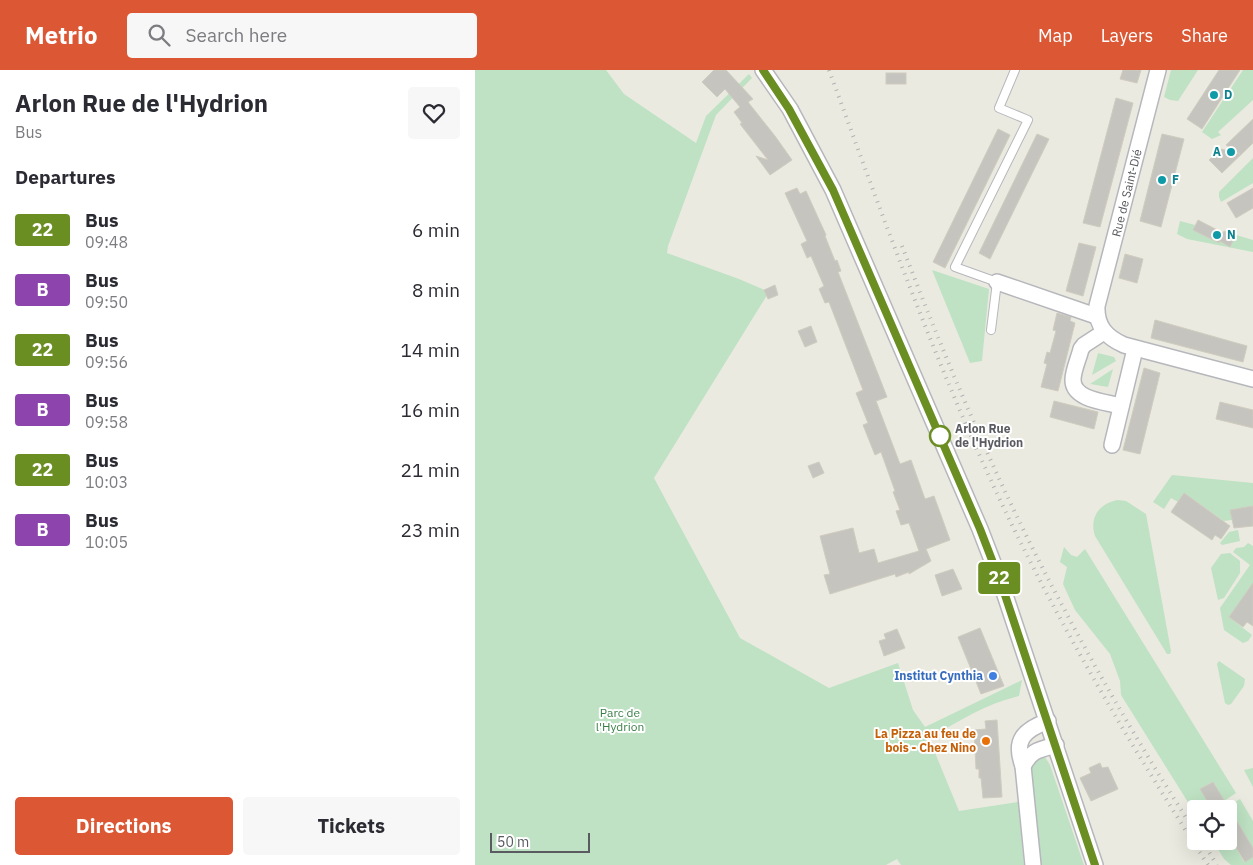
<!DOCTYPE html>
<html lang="en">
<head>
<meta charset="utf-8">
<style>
  body { margin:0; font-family:"IBM Plex Sans",sans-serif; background:#f7f7f7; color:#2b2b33; height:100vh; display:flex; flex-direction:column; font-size:19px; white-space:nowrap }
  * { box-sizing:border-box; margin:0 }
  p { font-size:16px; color:#7c7c81 }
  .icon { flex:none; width:28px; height:28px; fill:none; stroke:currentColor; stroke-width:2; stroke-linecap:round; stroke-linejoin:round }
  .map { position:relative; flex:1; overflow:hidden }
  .sheet { display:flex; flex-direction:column; background:#fff; width:475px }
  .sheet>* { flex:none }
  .badge { padding:0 10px; border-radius:4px; font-size:18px; line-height:32px }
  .fabs { position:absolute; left:712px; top:730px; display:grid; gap:10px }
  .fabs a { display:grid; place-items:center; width:50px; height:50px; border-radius:5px; background:#fff; box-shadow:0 5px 20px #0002; font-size:25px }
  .scale { position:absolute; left:15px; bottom:12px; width:100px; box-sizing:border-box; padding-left:5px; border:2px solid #595b60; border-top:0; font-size:14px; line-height:18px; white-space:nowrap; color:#595b60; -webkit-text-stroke:4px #fff; paint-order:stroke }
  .map>.badge { position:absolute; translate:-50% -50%; box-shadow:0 0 0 2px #fff }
  h2 { padding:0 15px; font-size:19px; line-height:45px }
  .round { display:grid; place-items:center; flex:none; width:52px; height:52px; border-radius:5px; background:#f7f7f7 }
  .overview { display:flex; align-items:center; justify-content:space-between; height:85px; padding:0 15px }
  h1 { font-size:24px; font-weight:700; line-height:38px }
  .button { display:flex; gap:10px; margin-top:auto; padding:10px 15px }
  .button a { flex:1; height:58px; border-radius:5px; background:#dc5835; color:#fff; font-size:20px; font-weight:700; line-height:58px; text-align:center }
  .button a+a { background:#f7f7f7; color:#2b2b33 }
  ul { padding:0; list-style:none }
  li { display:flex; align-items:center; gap:15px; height:60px; padding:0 15px }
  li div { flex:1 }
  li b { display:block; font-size:19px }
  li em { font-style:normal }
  li .badge { min-width:55px; font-weight:700; text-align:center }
  header { display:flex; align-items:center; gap:30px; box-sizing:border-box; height:70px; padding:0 25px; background:#dc5835; color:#fff }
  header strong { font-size:24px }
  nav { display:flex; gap:28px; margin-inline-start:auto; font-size:18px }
  .search { width:350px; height:45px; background:#f7f7f7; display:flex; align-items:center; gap:12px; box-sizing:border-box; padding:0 18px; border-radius:5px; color:#7c7c81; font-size:19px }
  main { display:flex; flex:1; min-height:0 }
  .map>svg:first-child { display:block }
  .green { fill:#bee2c3 }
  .building { fill:#c6c4be; stroke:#cfccbf }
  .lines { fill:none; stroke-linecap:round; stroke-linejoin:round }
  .lane-casing { stroke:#b6b7bc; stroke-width:10 }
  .street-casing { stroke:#b6b7bc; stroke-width:18 }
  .lane { stroke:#fff; stroke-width:8 }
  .street { stroke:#fff; stroke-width:15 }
  .rail { stroke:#b1b2b2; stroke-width:4; stroke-dasharray:1 6; stroke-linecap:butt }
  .line-casing { stroke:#fff; stroke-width:11 }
  .line { stroke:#6b8e23; stroke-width:8 }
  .culture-dot { fill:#0f9aa8; stroke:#fff; stroke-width:2 }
  .stop-dot { fill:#fff; stroke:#6b8e23; stroke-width:2.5 }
  .shop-dot { fill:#3f7fe0; stroke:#fff; stroke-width:2 }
  .food-dot { fill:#e8710a; stroke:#fff; stroke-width:2 }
  .labels { text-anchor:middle; stroke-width:4; stroke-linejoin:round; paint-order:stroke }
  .culture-label { font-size:12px; font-weight:bold; fill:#0d838f; stroke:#fff; text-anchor:start }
  .street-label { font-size:12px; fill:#595b60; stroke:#fff }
  .stop-label { font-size:12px; font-weight:bold; fill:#595b60; stroke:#fff; text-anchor:start }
  .shop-label { font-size:12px; font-weight:bold; fill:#366cbe; stroke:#fff; text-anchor:end }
  .park-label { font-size:12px; fill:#397f46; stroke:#fff }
  .food-label { font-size:12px; font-weight:bold; fill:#c56008; stroke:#fff; text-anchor:end }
</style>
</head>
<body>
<header>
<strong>Metrio</strong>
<div class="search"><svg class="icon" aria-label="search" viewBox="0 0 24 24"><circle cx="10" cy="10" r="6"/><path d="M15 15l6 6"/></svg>Search here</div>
<nav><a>Map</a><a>Layers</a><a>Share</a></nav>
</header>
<main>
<section class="sheet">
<div class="overview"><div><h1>Arlon Rue de l'Hydrion</h1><p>Bus</p></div><a class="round"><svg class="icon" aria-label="heart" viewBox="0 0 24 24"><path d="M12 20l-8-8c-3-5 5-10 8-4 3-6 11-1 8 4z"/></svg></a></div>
<h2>Departures</h2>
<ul>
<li><span class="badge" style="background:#6b8e23;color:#fff">22</span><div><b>Bus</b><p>09:48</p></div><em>6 min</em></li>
<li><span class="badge" style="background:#8e44ad;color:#fff">B</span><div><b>Bus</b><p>09:50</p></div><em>8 min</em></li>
<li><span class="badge" style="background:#6b8e23;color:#fff">22</span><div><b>Bus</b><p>09:56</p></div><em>14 min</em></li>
<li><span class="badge" style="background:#8e44ad;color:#fff">B</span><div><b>Bus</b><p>09:58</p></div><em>16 min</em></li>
<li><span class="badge" style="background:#6b8e23;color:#fff">22</span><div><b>Bus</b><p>10:03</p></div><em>21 min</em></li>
<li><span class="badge" style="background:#8e44ad;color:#fff">B</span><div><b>Bus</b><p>10:05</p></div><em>23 min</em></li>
</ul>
<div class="button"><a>Directions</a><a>Tickets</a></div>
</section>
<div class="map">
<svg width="778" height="795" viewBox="0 0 778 795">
  <rect width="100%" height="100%" fill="#ebeae0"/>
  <g class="green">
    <path d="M0 0H131L149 24 221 73 231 46 274 4 277 8 241 45 193 176 192 183 264 209 294 222 179 408 265 568 354 618 423 593 438 640 450 657 547 610 544 626C510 634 485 651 454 668L484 741 543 732 549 795H426L422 789 411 795H0Z"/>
    <path d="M696 0H723L703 31 695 30 689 27Z"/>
    <path d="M768 0H778V30L743 62 746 65 737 69 727 62Z"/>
    <path d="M778 88V113L746 132 744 127V122Z"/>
    <path d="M705 151 720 155 718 160 743 173 745 171 755 176 761 165 778 170V182L712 169 702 164Z"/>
    <path d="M457 200 514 219 507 291 495 293Z"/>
    <path d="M623 283 639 287 641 291 617 305Z"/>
    <path d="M638 299 633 317 615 314Z"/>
    <path d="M697 405 778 413V436L756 440 757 450 749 451 709 423 703 432 696 428 689 439 678 432Z"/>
    <path d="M643 430 651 431 671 444 696 581 695 584H692L620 466C614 448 624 433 643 430Z"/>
    <path d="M763 460 765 471 747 475 745 473 754 462Z"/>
    <path d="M773 473 778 476V513L754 547 777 565 773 571 768 573 749 560 745 538 775 495 758 482 761 478 769 477Z"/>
    <path d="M589 477 596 485 602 487 610 479 761 723 749 731 737 712 725 719 737 739H721V745L646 625 645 611 635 584 600 540 588 514 592 497 585 492Z"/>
    <path d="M755 483 765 491V503L749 528 743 530 736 498 746 484Z"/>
    <path d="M744 591 770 609 769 616 756 634 753 635 750 633 742 594Z"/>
    <path d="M563 685 570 687 575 695 609 795H564L554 696Z"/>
    <path d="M778 698V717L769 700Z"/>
    <path d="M765 729 778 751V778L753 736Z"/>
    <path d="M754 766 769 792 778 787V795H756L749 789 738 771H754Z"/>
  </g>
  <g class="building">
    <path d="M239 0H251L278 29 273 32 300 66 317 90 295 105 281 86 293 90 265 54 267 53 259 42 265 37 250 19 242 27 227 12Z"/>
    <path d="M648 0H666L662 13 645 9Z"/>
    <path d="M744 0H765L727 59 712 49Z"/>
    <rect x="411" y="3" width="20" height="11"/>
    <path d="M641 28 658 33 625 157 608 153Z"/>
    <path d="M778 49V73L747 103 734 90 746 79 765 84 751 75Z"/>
    <path d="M523 59 535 65 470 198 458 192Z"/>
    <path d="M562 64 574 69 515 189 504 183Z"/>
    <path d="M687 64 709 69 686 157 665 151Z"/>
    <path d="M322 118 325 124 331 121 351 165 350 166 360 191 362 190 366 201 363 202 412 327 401 331 425 394 436 390 450 429 459 426 475 470 451 479 456 491 434 504V502L421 507 420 504 355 524 349 505 355 504 345 466 378 458 384 483 399 479 403 493 444 481 434 453 426 455 421 441 425 440 418 422 420 421 406 382 400 385 388 355 393 353 381 323 388 320 354 232 350 233 344 219 349 216 336 186 332 188 326 174 332 171 310 123Z"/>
    <path d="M778 118V138L761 148 752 133Z"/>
    <path d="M723 150 748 163 749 161 760 166 755 177 745 171 744 173 718 160Z"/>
    <path d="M604 173 621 177 608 226 591 221Z"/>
    <path d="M650 184 668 189 662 213 644 208Z"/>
    <path d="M300 215 303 225 293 229 289 220Z"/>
    <path d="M582 243 596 247 595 251 600 253 583 321 566 317 572 294 569 293 572 282 575 283 581 261 578 260Z"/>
    <path d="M680 250 772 276 768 292 676 268Z"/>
    <path d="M336 256 342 272 330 277 323 261Z"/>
    <path d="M669 298 685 303 665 384 648 380Z"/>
    <path d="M579 331 623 342 619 359 575 347Z"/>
    <path d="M745 332 778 340V358L741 349Z"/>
    <path d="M344 392 349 403 338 408 333 396Z"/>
    <path d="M709 423 755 456 746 469 740 465 737 470 696 442Z"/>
    <path d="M778 436V456L759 458 755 440Z"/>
    <path d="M478 499 487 519 467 526 460 505Z"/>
    <path d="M778 513V556L772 552 768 557 754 547Z"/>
    <path d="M505 558 529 616 506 624 483 567Z"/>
    <path d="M422 559 430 578 409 586 404 571 411 569 409 564Z"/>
    <path d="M522 650 527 727 508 728 506 708H504V699H501L499 660 511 659 510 651Z"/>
    <path d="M625 693 627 698 633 697 643 719 616 731 605 708 616 703 614 698Z"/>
    <path d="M738 712 778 778V787L770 792 754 766V739H737L725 719Z"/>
  </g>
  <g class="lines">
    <g class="lane-casing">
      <path id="lane" d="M516 260 522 212 480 197 553 50 524 38 540 0"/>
    </g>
    <g class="street-casing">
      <g id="street">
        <path d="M288 0 315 39 358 120 505 459 527 516 620 795"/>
        <path d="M683 0 622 236C621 256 631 267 649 275L778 309"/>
        <path d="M522 212 621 246"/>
        <path d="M629 262 609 275 606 279C604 288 598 300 598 310 598 330 631 332 646 336"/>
        <path d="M637 375 660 279"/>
        <path d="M548 696C557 680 563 680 581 675"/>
        <path d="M558 795 548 696C538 670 549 660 573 651"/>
      </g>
    </g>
    <use href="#lane" class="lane"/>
    <use href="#street" class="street"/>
    <g class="rail">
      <path d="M354 0C410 153 465 306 536 453 594 572 661 684 733 795"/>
      <path d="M427 176C474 298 525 420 587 535 628 613 673 689 721 763"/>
      <path d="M727 771 742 795"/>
    </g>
  </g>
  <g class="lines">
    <g class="line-casing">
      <path id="line" d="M288 0 314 39 358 120 505 459 527 516 620 795"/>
    </g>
    <use href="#line" class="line"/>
  </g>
  <g class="culture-dot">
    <circle cx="739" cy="25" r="5"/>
    <circle cx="756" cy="82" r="5"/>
    <circle cx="687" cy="110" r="5"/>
    <circle cx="742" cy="165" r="5"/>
  </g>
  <circle class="stop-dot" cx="465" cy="366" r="10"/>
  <circle class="shop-dot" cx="518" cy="606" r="5"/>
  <circle class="food-dot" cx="511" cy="671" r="5"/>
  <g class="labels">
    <g class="culture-label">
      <text x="749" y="29">D</text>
      <text x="746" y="86" text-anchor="end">A</text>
      <text x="697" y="114">F</text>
      <text x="752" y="169">N</text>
    </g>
    <g class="street-label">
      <text transform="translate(652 123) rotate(-76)" y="4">Rue de Saint-Dié</text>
    </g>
    <g class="stop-label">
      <text x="480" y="363">Arlon Rue<tspan x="480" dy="14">de l'Hydrion</tspan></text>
    </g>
    <g class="shop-label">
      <text x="508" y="610">Institut Cynthia</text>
    </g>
    <g class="park-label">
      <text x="145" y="647">Parc de<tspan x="145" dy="14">l'Hydrion</tspan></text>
    </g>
    <g class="food-label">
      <text x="501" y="668">La Pizza au feu de<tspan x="501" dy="14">bois - Chez Nino</tspan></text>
    </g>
  </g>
</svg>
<div class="fabs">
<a><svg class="icon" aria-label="locate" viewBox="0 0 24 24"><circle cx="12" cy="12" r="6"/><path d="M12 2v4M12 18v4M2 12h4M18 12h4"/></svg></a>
</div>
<div class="scale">50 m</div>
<b class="badge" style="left:524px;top:508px;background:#6b8e23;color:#fff">22</b>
</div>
</main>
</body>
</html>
